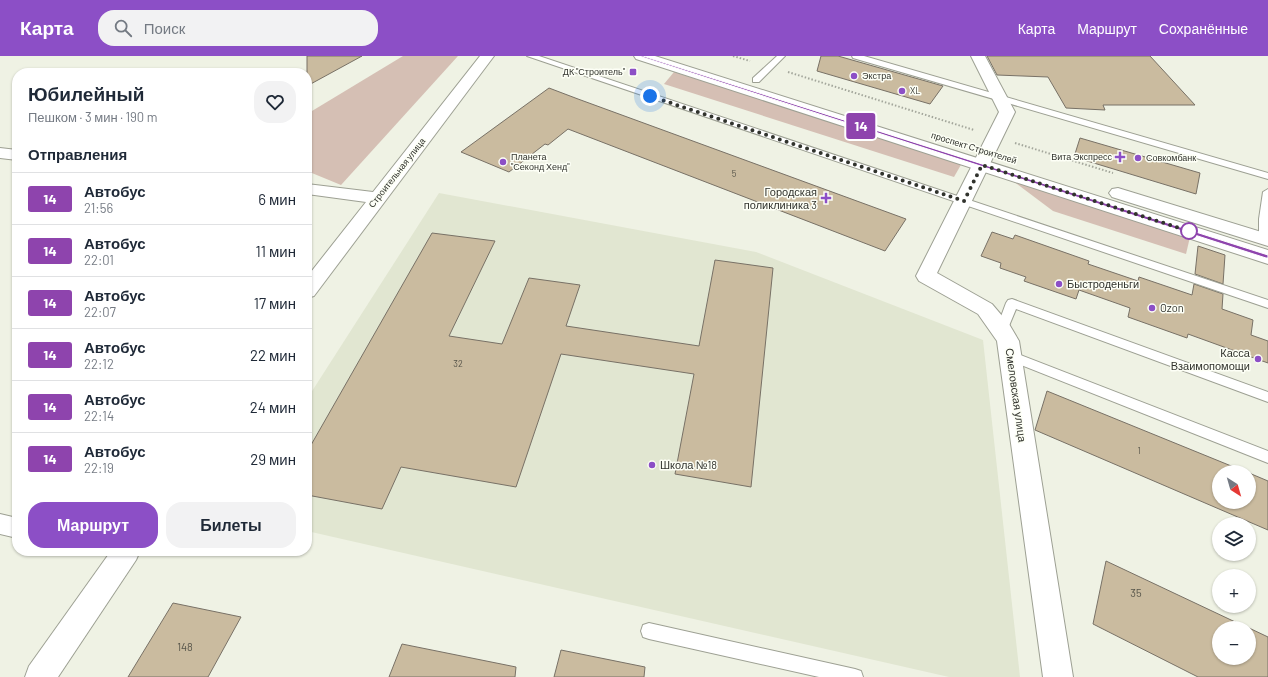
<!DOCTYPE html>
<html lang="ru">
<head>
<meta charset="utf-8">
<style>
  body { margin:0; font-family:Barlow,sans-serif; background:#f2f2f3; color:#1f2937; height:100vh; display:flex; flex-direction:column; font-size:15px; white-space:nowrap }
  * { box-sizing:border-box; margin:0 }
  p { font-size:13px; color:#747a83 }
  .icon { flex:none; width:22px; height:22px; fill:none; stroke:currentColor; stroke-width:2; stroke-linecap:round; stroke-linejoin:round }
  .map { position:relative; flex:1; overflow:hidden }
  .details { position:absolute; left:12px; top:12px; width:300px; height:488px; display:flex; flex-direction:column; background:#fff; border-radius:16px; box-shadow:0 1px 3px #0004 }
  .details>* { flex:none }
  .badge { padding:0 8px; border-radius:3px; font-size:14px; line-height:26px }
  .needle { width:26px; rotate:143deg }
  .tools { position:absolute; left:1212px; top:409px; display:grid; gap:8px }
  .tools a { display:grid; place-items:center; width:44px; height:44px; border-radius:50%; background:#fff; box-shadow:0 1px 3px #0004; font-size:20px }
  .you { position:absolute; width:20px; height:20px; margin:-10px; border:3px solid #fff; border-radius:50%; background:#1a73e8; box-shadow:0 0 0 6px #1a73e833 }
  .map>.badge { position:absolute; translate:-50% -50%; box-shadow:0 0 0 2px #fff }
  h2 { padding:0 16px; font-size:15px; line-height:36px }
  .round { display:grid; place-items:center; flex:none; width:42px; height:42px; border-radius:16px; background:#f2f2f3 }
  .summary { display:flex; align-items:center; justify-content:space-between; height:68px; padding:0 16px }
  h1 { font-size:19px; font-weight:800; line-height:30px }
  .action { display:flex; gap:8px; margin-top:auto; padding:8px 16px }
  .action a { flex:1; height:46px; border-radius:16px; background:#8c4fc6; color:#fff; font-size:16px; font-weight:800; line-height:46px; text-align:center }
  .action a+a { background:#f2f2f3; color:#1f2937 }
  ul { padding:0; list-style:none }
  li { display:flex; align-items:center; gap:12px; height:52px; padding:0 16px; border-top:1px solid #e0e1e3 }
  li div { flex:1 }
  li b { display:block; font-size:15px }
  li em { font-style:normal }
  li .badge { min-width:44px; font-weight:700; text-align:center }
  header { display:flex; align-items:center; gap:24px; box-sizing:border-box; height:56px; padding:0 20px; background:#8c4fc6; color:#fff }
  header strong { font-size:19px }
  nav { display:flex; gap:22px; margin-inline-start:auto; font-size:14px }
  .search { width:280px; height:36px; background:#f2f2f3; display:flex; align-items:center; gap:10px; box-sizing:border-box; padding:0 14px; border-radius:16px; color:#747a83; font-size:15px }
  .map>svg:first-child { display:block }
  .built { fill:#e1e6d1 }
  .green { fill:#d5bfb4 }
  .building { fill:#cabb9f; stroke:#787166 }
  .lines { fill:none; stroke-linecap:round; stroke-linejoin:round }
  .service-casing { stroke:#9da093; stroke-width:2 }
  .pedestrian-casing { stroke:#9da093; stroke-width:2 }
  .minor-casing { stroke:#9da093; stroke-width:2 }
  .primary-casing { stroke:#9da093; stroke-width:2 }
  .path { stroke:#a3a69b; stroke-width:2; stroke-dasharray:1.5 2; stroke-linecap:butt }
  .service { fill:#fff; fill-rule:evenodd }
  .pedestrian { fill:#fff; fill-rule:evenodd }
  .minor { fill:#fff; fill-rule:evenodd }
  .primary { fill:#fff; fill-rule:evenodd }
  .line { fill:#8e44ad; stroke:#fff }
  .walk { stroke:#31332d; stroke-width:4; stroke-dasharray:0 7.2 }
  .poi-dot { fill:#8c4fc6; stroke:#fdfff6; stroke-width:1.5 }
  .stop-dot { fill:#fff; stroke:#8e44ad; stroke-width:2 }
  .labels { text-anchor:middle; stroke-width:3; stroke-linejoin:round; paint-order:stroke }
  .far-poi-label { font-size:9px; fill:#31332d; stroke:#fdfff6; text-anchor:start }
  .far-street-label { font-size:9px; fill:#31332d; stroke:#fdfff6 }
  .number-label { font-size:9px; fill:#57554a }
  .poi-label { font-size:11px; fill:#31332d; stroke:#fdfff6; text-anchor:start }
  .street-label { font-size:11px; fill:#31332d; stroke:#fdfff6 }
  .near-number-label { font-size:11px; fill:#57554a }
</style>
</head>
<body>
<header>
<strong>Карта</strong>
<div class="search"><svg class="icon" aria-label="search" viewBox="0 0 24 24"><circle cx="10" cy="10" r="6"/><path d="M15 15l6 6"/></svg>Поиск</div>
<nav><a>Карта</a><a>Маршрут</a><a>Сохранённые</a></nav>
</header>
<div class="map">
<svg width="1268" height="621" viewBox="0 0 1268 621">
  <rect width="100%" height="100%" fill="#eff2e4"/>
  <path class="built" d="M439 137 756 196 983 284 1020 621H949L307 475V343Z"/>
  <g class="green">
    <path d="M403 0H458L341 129 307 115V58Z"/>
    <path d="M674 16 962 107 954 121 664 28Z"/>
    <path d="M1009 122 1190 181 1186 198 1053 155Z"/>
  </g>
  <g class="building">
    <path d="M307 0H362L307 30Z"/>
    <path d="M821 0H838L943 30 930 48 817 15Z"/>
    <path d="M987 0H1150L1195 49H1103L1105 54 1066 52 1048 21 997 19Z"/>
    <path d="M549 32 578 43 906 163 885 195 568 73 548 89 545 88 509 116 461 96Z"/>
    <path d="M1080 82 1200 117 1196 138 1074 101Z"/>
    <path d="M992 176 1013 183 1015 179 1089 205 1088 208 1138 225 1139 221 1192 239 1194 228 1223 238 1222 253 1253 264 1251 279 1268 285V307L1188 278 1187 282 1128 261 1130 252 1079 234 1076 243 1024 225 1026 221 1000 212 1001 207 981 200Z"/>
    <path d="M432 177 495 185 449 280 502 288 529 222 580 229 566 270 699 290 715 204 773 212 751 431 675 418 694 318 561 298 516 431 401 411 382 453 307 439V396Z"/>
    <path d="M1198 190 1225 199 1223 228 1195 218Z"/>
    <path d="M1047 335 1246 416H1219V446H1249V417L1268 425V474L1035 374Z"/>
    <path d="M1106 505 1248 572H1219V602H1249V572L1268 581V621H1198L1093 568Z"/>
    <path d="M173 547 241 561 208 621H128Z"/>
    <path d="M402 588 516 611 515 621H389Z"/>
    <path d="M561 594 645 611 644 621H554Z"/>
  </g>
  <g class="lines">
    <g class="service-casing">
      <g id="service">
        <path d="M527 0H539L1268 244V252Z"/>
        <path d="M777 0H785L759 26H753V22Z"/>
        <path d="M852 0H864L1268 117V123L853 2Z"/>
        <path d="M1268 133V184L1264 185 1259 182V163L1263 136Z"/>
        <path d="M1012 243 1268 336V346L1016 253 1006 277 1002 278 998 277 996 274 1006 247 1008 244Z"/>
        <path d="M1010 295 1268 395V407L1006 303 1004 300 1006 297Z"/>
        <path d="M649 567 855 613 861 615 863 621H819L649 583 643 581 641 575 643 569Z"/>
      </g>
    </g>
    <g class="pedestrian-casing">
      <path id="pedestrian" d="M0 458 17 462V482L0 478Z"/>
    </g>
    <g class="minor-casing">
      <g id="minor">
        <path d="M480 0H494L314 240 307 242V221L366 146 307 138V128L373 136Z"/>
        <path d="M971 0H985L1015 56 937 217 992 248 1009 268 1019 285 1073 621H1043L997 285 978 258 919 225 916 220 999 56Z"/>
        <path d="M0 92 17 94V104L0 102Z"/>
        <path d="M111 495H140L136 504 58 621H25L29 610Z"/>
      </g>
    </g>
    <g class="primary-casing">
      <g id="primary">
        <path d="M634 0H655L1268 194V208L636 3Z"/>
        <path d="M1118 132 1268 178V190L1112 141 1109 137 1112 133Z"/>
      </g>
    </g>
    <g class="path">
      <path d="M733 0 750 5"/>
      <path d="M788 16 974 74"/>
      <path d="M1015 87 1113 117"/>
    </g>
    <use href="#service" class="service"/>
    <use href="#pedestrian" class="pedestrian"/>
    <use href="#minor" class="minor"/>
    <use href="#primary" class="primary"/>
  </g>
  <path class="line" d="M639 0H643L1268 199V202H1266Z"/>
  <g class="lines">
    <path class="walk" d="M650 40 964 145 982 109 1195 177 1189 175"/>
  </g>
  <g class="poi-dot">
    <rect x="629" y="12" width="8" height="8" rx="2"/>
    <circle cx="854" cy="20" r="4"/>
    <circle cx="902" cy="35" r="4"/>
    <path d="M1118 95h4v4h4v4h-4v4h-4v-4h-4v-4h4z"/>
    <circle cx="1138" cy="102" r="4"/>
    <circle cx="503" cy="106" r="4"/>
    <path d="M824 136h4v4h4v4h-4v4h-4v-4h-4v-4h4z"/>
    <circle cx="1059" cy="228" r="4"/>
    <circle cx="1152" cy="252" r="4"/>
    <circle cx="1258" cy="303" r="4"/>
    <circle cx="652" cy="409" r="4"/>
  </g>
  <circle class="stop-dot" cx="1189" cy="175" r="8"/>
  <g class="labels">
    <g class="far-poi-label">
      <text x="625" y="19" text-anchor="end">ДК "Строитель"</text>
      <text x="862" y="23">Экстра</text>
      <text x="910" y="38">XL</text>
      <text x="511" y="104">Планета<tspan x="511" dy="10">"Секонд Хенд"</tspan></text>
      <text x="1112" y="104" text-anchor="end">Вита Экспресс</text>
      <text x="1146" y="105">Совкомбанк</text>
    </g>
    <g class="far-street-label">
      <text transform="translate(974 92) rotate(17)" y="3">проспект Строителей</text>
      <text transform="translate(397 117) rotate(-52)" y="3">Строительная улица</text>
    </g>
    <g class="number-label">
      <text x="734" y="121">5</text>
      <text x="458" y="311">32</text>
      <text x="1139" y="398">1</text>
    </g>
    <g class="poi-label">
      <text x="817" y="140" text-anchor="end">Городская<tspan x="817" dy="13">поликлиника 3</tspan></text>
      <text x="1067" y="232">Быстроденьги</text>
      <text x="1160" y="256">Ozon</text>
      <text x="1250" y="301" text-anchor="end">Касса<tspan x="1250" dy="13">Взаимопомощи</tspan></text>
      <text x="660" y="413">Школа №18</text>
    </g>
    <g class="street-label">
      <text transform="translate(1016 339) rotate(82)" y="4">Смеловская улица</text>
    </g>
    <g class="near-number-label">
      <text x="1136" y="541">35</text>
      <text x="185" y="595">148</text>
    </g>
  </g>
</svg>
<div class="tools">
<a><svg class="needle" viewBox="-14 -14 28 28"><path d="M0-13l5 13h-10z" fill="#e53935"/><path d="M0 13l5-13h-10z" fill="#747a83"/></svg></a>
<a><svg class="icon" aria-label="layers" viewBox="0 0 24 24"><path d="M12 4l9 5-9 5-9-5zM3 14l9 5 9-5"/></svg></a>
<a>+</a>
<a>−</a>
</div>
<div class="you" style="left:650px;top:40px"></div>
<b class="badge" style="left:861px;top:70px;background:#8e44ad;color:#fff">14</b>
<section class="details">
<div class="summary"><div><h1>Юбилейный</h1><p>Пешком · 3 мин · 190 m</p></div><a class="round"><svg class="icon" aria-label="heart" viewBox="0 0 24 24"><path d="M12 20l-8-8c-3-5 5-10 8-4 3-6 11-1 8 4z"/></svg></a></div>
<h2>Отправления</h2>
<ul>
<li><span class="badge" style="background:#8e44ad;color:#fff">14</span><div><b>Автобус</b><p>21:56</p></div><em>6 мин</em></li>
<li><span class="badge" style="background:#8e44ad;color:#fff">14</span><div><b>Автобус</b><p>22:01</p></div><em>11 мин</em></li>
<li><span class="badge" style="background:#8e44ad;color:#fff">14</span><div><b>Автобус</b><p>22:07</p></div><em>17 мин</em></li>
<li><span class="badge" style="background:#8e44ad;color:#fff">14</span><div><b>Автобус</b><p>22:12</p></div><em>22 мин</em></li>
<li><span class="badge" style="background:#8e44ad;color:#fff">14</span><div><b>Автобус</b><p>22:14</p></div><em>24 мин</em></li>
<li><span class="badge" style="background:#8e44ad;color:#fff">14</span><div><b>Автобус</b><p>22:19</p></div><em>29 мин</em></li>
</ul>
<div class="action"><a>Маршрут</a><a>Билеты</a></div>
</section>
</div>
</body>
</html>
